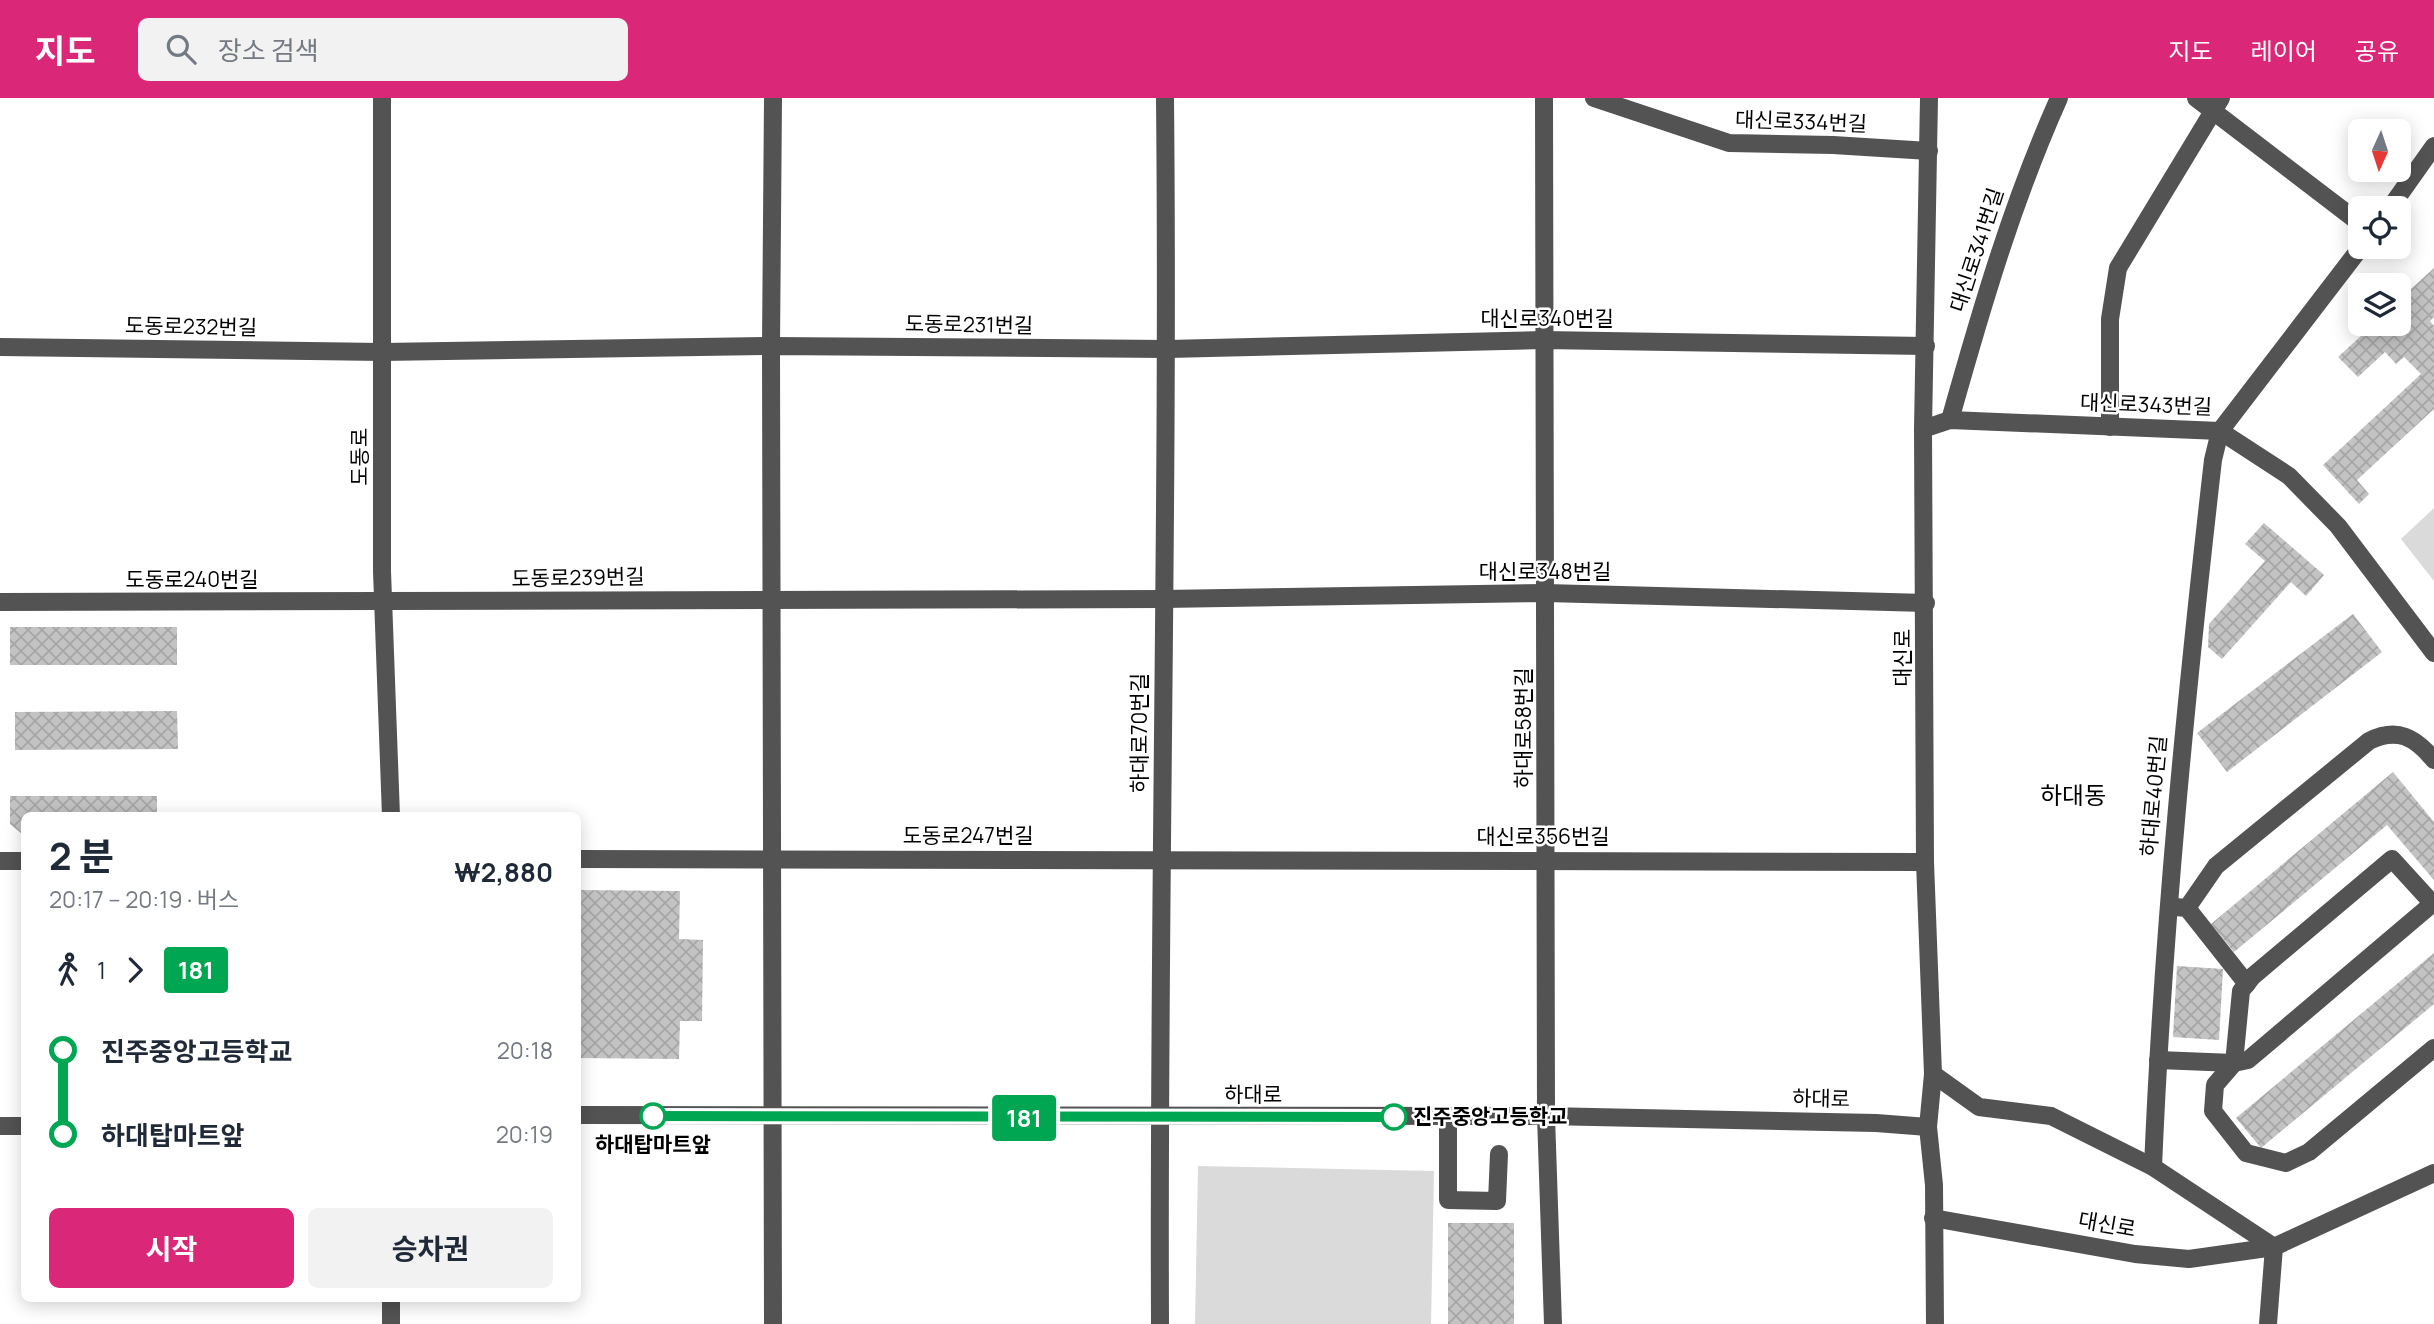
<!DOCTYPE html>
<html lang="ko">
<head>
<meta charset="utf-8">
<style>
  body { margin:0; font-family:Manrope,"Noto Sans KR",sans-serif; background:#f2f2f3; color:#1f2937; height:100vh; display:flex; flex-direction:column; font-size:26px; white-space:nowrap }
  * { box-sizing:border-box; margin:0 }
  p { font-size:23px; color:#747a83 }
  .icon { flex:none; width:38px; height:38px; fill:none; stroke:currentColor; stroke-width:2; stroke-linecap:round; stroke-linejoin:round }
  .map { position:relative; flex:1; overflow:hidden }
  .panel { position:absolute; left:21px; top:714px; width:560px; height:490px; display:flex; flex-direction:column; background:#fff; border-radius:10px; box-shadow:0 4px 18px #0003 }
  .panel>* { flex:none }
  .badge { padding:0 14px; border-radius:5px; font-size:24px; line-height:46px }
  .needle { width:46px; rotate:183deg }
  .tools { position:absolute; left:2348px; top:21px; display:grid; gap:14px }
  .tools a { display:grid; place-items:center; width:63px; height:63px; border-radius:10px; background:#fff; box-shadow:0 4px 18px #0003; font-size:35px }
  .map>.badge { position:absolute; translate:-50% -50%; box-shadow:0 0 0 4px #fff }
  .legs { display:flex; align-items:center; gap:10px; height:77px; padding:0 28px; font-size:23px }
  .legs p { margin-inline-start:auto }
  .headline { display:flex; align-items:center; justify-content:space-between; height:119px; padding:0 28px }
  h1 { font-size:38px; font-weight:700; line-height:52px }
  .button { display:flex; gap:14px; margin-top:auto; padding:14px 28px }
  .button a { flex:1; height:80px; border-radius:10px; background:#db2777; color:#fff; font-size:28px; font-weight:700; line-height:80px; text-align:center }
  .button a+a { background:#f2f2f3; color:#1f2937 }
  ul { padding:0 28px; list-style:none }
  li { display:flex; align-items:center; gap:24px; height:84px; font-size:26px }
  li i { display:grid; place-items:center; width:10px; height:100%; margin:0 9px; background:currentColor }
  li i::after { content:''; width:18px; height:18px; margin:-9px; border:5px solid; border-radius:50%; background:#fff }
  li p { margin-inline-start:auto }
  li:first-child i { background:linear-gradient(#0000 50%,currentColor 0) }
  li:last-child i { background:linear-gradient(currentColor 50%,#0000 0) }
  header { display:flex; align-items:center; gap:42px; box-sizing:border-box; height:98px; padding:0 35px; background:#db2777; color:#fff }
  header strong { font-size:33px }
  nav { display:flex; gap:38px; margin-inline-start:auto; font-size:24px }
  .search { width:490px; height:63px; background:#f2f2f3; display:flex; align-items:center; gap:18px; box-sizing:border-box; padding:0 24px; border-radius:10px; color:#747a83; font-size:26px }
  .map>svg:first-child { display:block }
  .green { fill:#dadada }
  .building { fill:url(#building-cross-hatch) }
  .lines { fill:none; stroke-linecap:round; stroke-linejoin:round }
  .minor { stroke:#535353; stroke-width:18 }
  .line-1-casing { stroke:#fff; stroke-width:16 }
  .line-1 { stroke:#00a651; stroke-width:10 }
  .stop-1-dot { fill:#fff; stroke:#00a651; stroke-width:3.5 }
  .labels { text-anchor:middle; stroke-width:5; stroke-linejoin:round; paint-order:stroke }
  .street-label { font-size:21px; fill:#000; stroke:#fff }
  .stop-label { font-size:21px; font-weight:bold; fill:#000; stroke:#fff; text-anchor:start }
  .quarter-label { font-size:24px; fill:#000; stroke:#fff }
</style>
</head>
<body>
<header>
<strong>지도</strong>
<div class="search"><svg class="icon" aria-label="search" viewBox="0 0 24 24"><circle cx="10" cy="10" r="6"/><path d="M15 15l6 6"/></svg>장소 검색</div>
<nav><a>지도</a><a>레이어</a><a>공유</a></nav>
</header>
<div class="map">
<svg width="2434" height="1226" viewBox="0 0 2434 1226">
  <defs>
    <pattern id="building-cross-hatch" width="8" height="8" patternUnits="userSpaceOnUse" patternTransform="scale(1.75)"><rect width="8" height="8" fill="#c3c3c3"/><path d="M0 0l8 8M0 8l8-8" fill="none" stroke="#a6a6a6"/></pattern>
  </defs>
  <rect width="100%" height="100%" fill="#fff"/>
  <g class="green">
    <path d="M2434 410V483L2401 441Z"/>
    <path d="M1198 1068 1434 1073 1431 1226H1195Z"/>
  </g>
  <g class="building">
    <path d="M2434 170V219L2430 223 2434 228V311L2357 382 2369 396 2359 406 2323 367 2421 276 2404 259 2396 266 2385 254 2358 279 2338 259 2374 226H2399V202Z"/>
    <path d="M2264 425 2324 477 2306 498 2291 484 2222 561 2208 549 2209 526 2265 463 2245 446Z"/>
    <path d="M2353 516 2382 554 2227 674 2197 635Z"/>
    <rect x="10" y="529" width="167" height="38"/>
    <path d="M177 613 178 651 15 652V614Z"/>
    <path d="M2393 674 2434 724V782L2387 727 2234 854 2211 826Z"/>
    <path d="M10 698H157V718H24L22 736 10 726Z"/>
    <path d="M578 792 680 793 679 841 703 842 702 923H680L679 961 578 960Z"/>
    <path d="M2434 855V906L2261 1050 2236 1020Z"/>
    <path d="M2177 868 2223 871 2219 942 2173 939Z"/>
    <rect x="1448" y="1125" width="66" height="101"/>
  </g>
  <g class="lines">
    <g class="minor">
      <path d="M382 0V473L391 718"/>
      <path d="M773 0 771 248 773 1226"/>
      <path d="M1544 0 1546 1018 1553 1226"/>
      <path d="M1594 0 1729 45 1833 47 1929 53"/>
      <path d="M1929 0 1923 331 1925 764 1933 976 1928 1029 1934 1087 1935 1226"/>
      <path d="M2196 0 2361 126"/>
      <path d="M2390 110 2434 48"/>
      <path d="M0 249 382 254 771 248 1168 251 1543 242 1926 248"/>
      <path d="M1950 322C1981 212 2012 105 2059 0"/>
      <path d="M2110 329V221L2118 170 2221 0"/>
      <path d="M1923 331 1950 322 2220 333"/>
      <path d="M2220 333 2289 378 2338 428 2434 555"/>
      <path d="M0 504 1163 501 1546 495 1926 505"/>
      <path d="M578 761 1925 764"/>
      <path d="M0 763H24"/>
      <path d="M2434 807 2392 761 2253 878 2241 893 2234 965 2215 987 2213 1013 2246 1055 2286 1065 2309 1054 2434 950"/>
      <path d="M2175 809 2187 810 2247 886"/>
      <path d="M2187 810 2216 768 2369 643C2397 629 2415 639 2434 662"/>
      <path d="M2158 962 2234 965 2248 962 2432 806"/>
      <path d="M1933 976 1979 1009 2051 1018 2153 1069 2274 1149 2268 1226"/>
      <path d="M578 1017 1546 1018 1876 1025 1928 1029"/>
      <path d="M1448 1018V1102L1497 1103 1499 1056"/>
      <path d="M0 1028H24"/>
      <path d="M2153 1069C2163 831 2186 598 2213 362L2220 333 2361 149"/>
      <path d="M1933 1120 2135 1156 2189 1161 2274 1149 2434 1075"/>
      <path d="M391 1200V1226"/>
      <path d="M1160 1226C1158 817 1169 409 1165 0"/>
    </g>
  </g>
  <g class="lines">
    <g class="line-1-casing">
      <path id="line-1" d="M653 1018 1394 1019"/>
    </g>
    <use href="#line-1" class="line-1"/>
  </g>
  <g class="stop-1-dot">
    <circle cx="653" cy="1018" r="12"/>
    <circle cx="1394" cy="1019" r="12"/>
  </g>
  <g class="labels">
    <g class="street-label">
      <text transform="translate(1801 24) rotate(2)" y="7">대신로334번길</text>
      <text transform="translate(1977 152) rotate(-72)" y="7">대신로341번길</text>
      <text x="1547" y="228">대신로340번길</text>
      <text transform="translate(969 227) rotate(1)" y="7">도동로231번길</text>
      <text transform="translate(191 229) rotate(1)" y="7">도동로232번길</text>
      <text transform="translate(2146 307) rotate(2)" y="7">대신로343번길</text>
      <text transform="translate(360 359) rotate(-90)" y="7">도동로</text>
      <text x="1545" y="481">대신로348번길</text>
      <text transform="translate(578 480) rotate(-1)" y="7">도동로239번길</text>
      <text x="192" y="489">도동로240번길</text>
      <text transform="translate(1903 560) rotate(-90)" y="7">대신로</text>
      <text transform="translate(1524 630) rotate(-90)" y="7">하대로58번길</text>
      <text transform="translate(1140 635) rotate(-90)" y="7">하대로70번길</text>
      <text transform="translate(2154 698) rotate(-85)" y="7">하대로40번길</text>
      <text x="968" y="745">도동로247번길</text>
      <text x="1543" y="746">대신로356번길</text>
      <text x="1253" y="1004">하대로</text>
      <text transform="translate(1821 1001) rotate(1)" y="7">하대로</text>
      <text transform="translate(2107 1127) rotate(10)" y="7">대신로</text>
    </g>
    <g class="stop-label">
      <text x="1413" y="1026">진주중앙고등학교</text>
      <text x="653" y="1054" text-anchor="middle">하대탑마트앞</text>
    </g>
    <g class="quarter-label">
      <text x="2073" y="706">하대동</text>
    </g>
  </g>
</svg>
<div class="tools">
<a><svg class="needle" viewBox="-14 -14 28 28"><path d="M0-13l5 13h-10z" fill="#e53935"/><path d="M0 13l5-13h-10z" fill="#747a83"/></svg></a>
<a><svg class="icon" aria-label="locate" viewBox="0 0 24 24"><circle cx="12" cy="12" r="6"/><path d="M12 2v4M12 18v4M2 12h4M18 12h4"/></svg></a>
<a><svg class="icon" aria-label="layers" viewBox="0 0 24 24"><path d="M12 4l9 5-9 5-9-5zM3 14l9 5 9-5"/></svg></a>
</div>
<b class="badge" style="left:1024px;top:1020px;background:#00a651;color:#fff">181</b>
<section class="panel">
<div class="headline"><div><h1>2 분</h1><p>20:17 – 20:19 · 버스</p></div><b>₩2,880</b></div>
<div class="legs"><svg class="icon" aria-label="walk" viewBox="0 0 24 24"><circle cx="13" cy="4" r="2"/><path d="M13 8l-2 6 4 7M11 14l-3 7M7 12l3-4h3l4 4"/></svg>1<svg class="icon" aria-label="forward" viewBox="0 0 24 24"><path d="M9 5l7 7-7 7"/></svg><b class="badge" style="background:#00a651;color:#fff">181</b></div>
<ul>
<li><i style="color:#00a651"></i><b>진주중앙고등학교</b><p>20:18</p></li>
<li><i style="color:#00a651"></i><b>하대탑마트앞</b><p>20:19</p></li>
</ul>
<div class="button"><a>시작</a><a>승차권</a></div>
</section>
</div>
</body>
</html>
